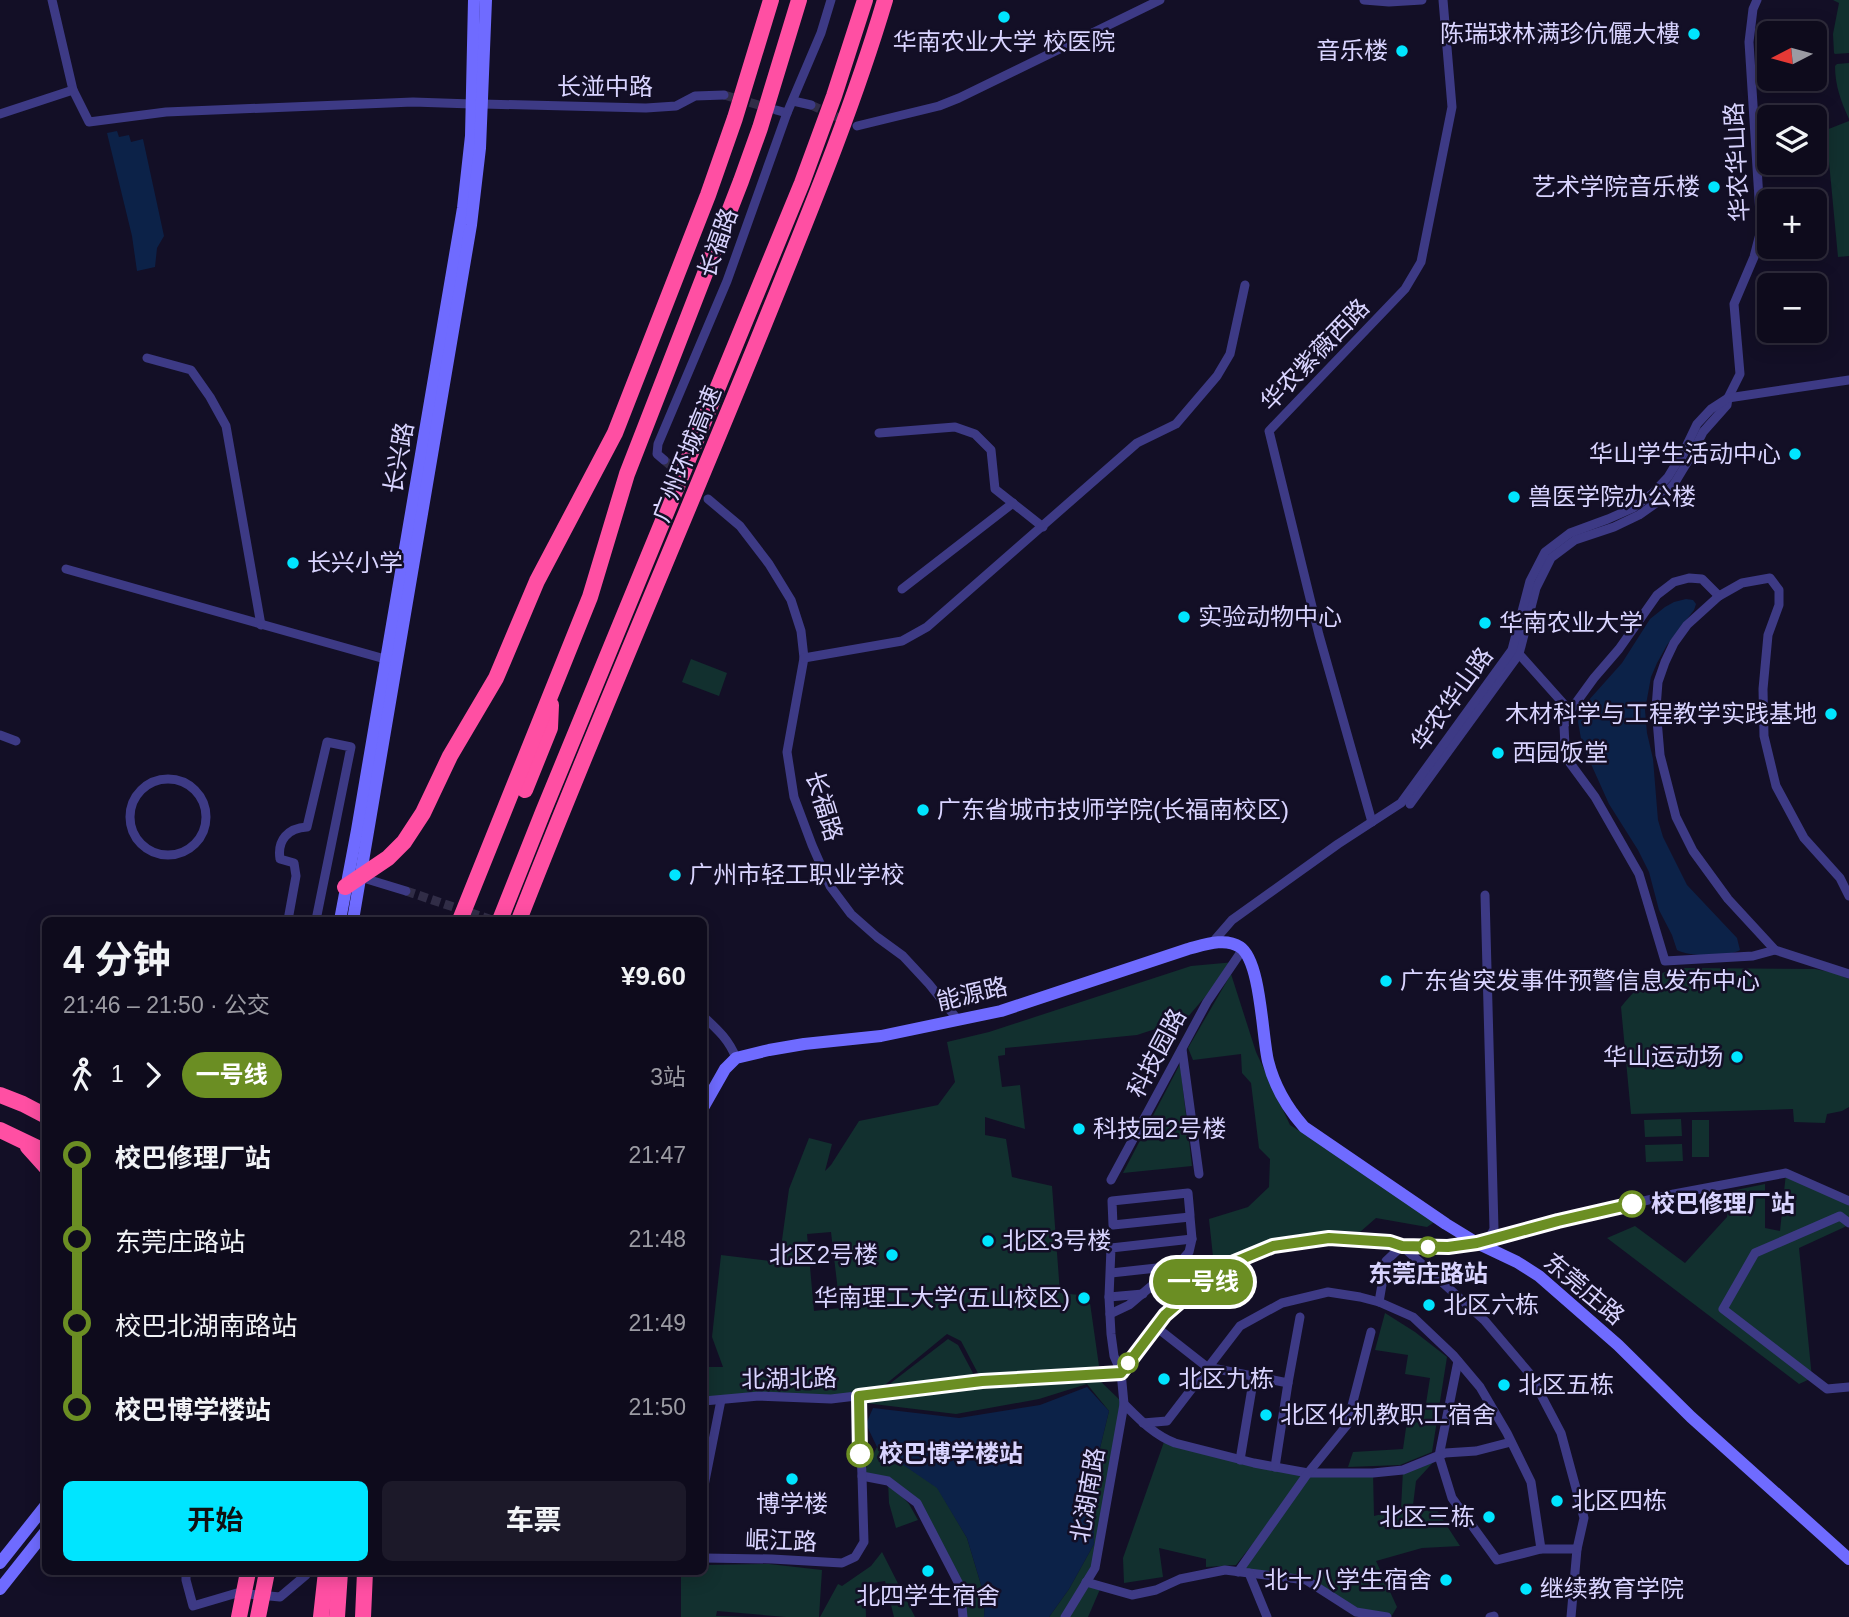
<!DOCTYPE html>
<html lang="zh">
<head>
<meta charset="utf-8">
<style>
  body { margin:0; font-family:Arial,"Noto Sans SC",sans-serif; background:#1c1929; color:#f1f3f6; height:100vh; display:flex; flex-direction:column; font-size:26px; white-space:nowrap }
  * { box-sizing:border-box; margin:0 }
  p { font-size:23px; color:#9b9ba3 }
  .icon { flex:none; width:38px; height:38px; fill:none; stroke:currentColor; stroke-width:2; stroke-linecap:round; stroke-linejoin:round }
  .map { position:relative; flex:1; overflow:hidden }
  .details { position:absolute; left:42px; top:917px; width:665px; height:658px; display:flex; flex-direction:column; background:#0e0b1c; border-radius:10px; box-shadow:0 4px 18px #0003,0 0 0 2px #2e2b3b }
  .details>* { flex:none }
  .badge { padding:0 14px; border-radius:23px; font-size:24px; line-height:46px }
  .needle { width:46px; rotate:264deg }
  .controls { position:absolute; left:1757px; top:21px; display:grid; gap:14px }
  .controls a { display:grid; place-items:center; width:70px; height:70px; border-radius:10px; background:#0e0b1c; box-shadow:0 4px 18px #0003,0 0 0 2px #2e2b3b; font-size:35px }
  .map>.badge { position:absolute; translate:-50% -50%; box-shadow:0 0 0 4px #fff }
  .legs { display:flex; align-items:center; gap:10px; height:77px; padding:0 21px; font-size:23px }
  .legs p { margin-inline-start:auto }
  .headline { display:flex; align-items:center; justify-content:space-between; height:119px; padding:0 21px }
  h1 { font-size:38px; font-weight:700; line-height:52px }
  .button { display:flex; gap:14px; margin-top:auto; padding:14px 21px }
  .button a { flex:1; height:80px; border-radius:10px; background:#00e5ff; color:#111; font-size:28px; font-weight:700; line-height:80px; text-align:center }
  .button a+a { background:#1c1929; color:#f1f3f6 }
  ul { padding:0 21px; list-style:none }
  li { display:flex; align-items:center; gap:24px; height:84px; font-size:26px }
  li i { display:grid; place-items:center; width:10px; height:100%; margin:0 9px; background:currentColor }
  li i::after { content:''; width:18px; height:18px; margin:-9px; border:5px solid; border-radius:50%; background:#0e0b1c }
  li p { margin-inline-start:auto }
  li:first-child i { background:linear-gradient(#0000 50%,currentColor 0) }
  li:last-child i { background:linear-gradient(currentColor 50%,#0000 0) }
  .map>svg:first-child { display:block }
  .green { fill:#12302f; fill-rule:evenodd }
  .water { fill:#0c2248 }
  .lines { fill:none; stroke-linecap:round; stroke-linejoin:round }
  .street-tunnel { stroke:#312d47; stroke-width:9; stroke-dasharray:9 4.5; stroke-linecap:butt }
  .street { stroke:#3d3a85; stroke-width:9 }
  .secondary { stroke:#6f6bff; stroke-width:12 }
  .highway { stroke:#ff4fa3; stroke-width:16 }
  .line-1-casing { stroke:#fff; stroke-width:16 }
  .line-1 { stroke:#6b8e23; stroke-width:10 }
  .poi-dot { fill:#00e5ff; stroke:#130f26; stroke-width:2.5 }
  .stop-1-dot { fill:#fff; stroke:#6b8e23; stroke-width:3.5 }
  .labels { text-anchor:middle; stroke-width:5; stroke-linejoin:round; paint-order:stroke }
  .poi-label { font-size:24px; fill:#d9d4ff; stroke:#130f26; text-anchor:start }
  .street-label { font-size:24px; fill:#d9d4ff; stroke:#130f26 }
  .stop-label { font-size:24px; font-weight:bold; fill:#d9d4ff; stroke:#130f26; text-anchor:start }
</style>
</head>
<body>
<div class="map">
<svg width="1849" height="1617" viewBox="0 0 1849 1617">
  <rect width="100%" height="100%" fill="#130f26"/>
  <g class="green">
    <path d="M1833 0H1849V53L1835 54 1834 53 1833 34 1839 3Z"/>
    <path d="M1849 63V119C1841 102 1835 85 1835 66L1837 64Z"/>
    <path d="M1849 121V256L1838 257 1826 130Z"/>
    <path d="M691 659 727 673 719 696 682 682Z"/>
    <path d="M1235 962 1186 1019 1137 1035 1005 1048V1055L998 1056 1002 1087 1020 1085 1025 1129 985 1117V1135L1006 1139 1012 1177 1052 1186 1060 1293 1089 1296 1099 1366 982 1381 961 1341 947 1334 875 1393 704 1401V1367H723L712 1337 721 1255 779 1262 789 1189 809 1138 832 1144 825 1171 831 1165 859 1121 938 1105 955 1082 947 1042 989 1032 1191 966ZM831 1232 840 1308 814 1311 807 1234Z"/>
    <path d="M1678 968 1815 969 1835 973 1849 979V1107L1842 1111 1827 1114 1825 1123 1794 1122 1793 1109 1631 1114 1621 1007C1640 984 1649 976 1678 968Z"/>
    <path d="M1231 974 1256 1052 1290 1125 1439 1219 1427 1227 1376 1218 1360 1232 1332 1230 1279 1238 1214 1266 1209 1219 1248 1207 1269 1187 1270 1159 1259 1148 1251 1083 1242 1073 1241 1054 1193 1060 1188 1048Z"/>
    <path d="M1180 1064 1192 1166 1123 1173Z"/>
    <path d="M1681 1119 1682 1136 1645 1137 1644 1120Z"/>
    <rect x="1692" y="1120" width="17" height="37"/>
    <path d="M1682 1144 1683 1161 1646 1162 1645 1145Z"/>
    <path d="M1786 1173 1849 1201V1225L1799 1248 1812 1378 1799 1384 1607 1238 1635 1226 1685 1263 1727 1217 1731 1191 1765 1184V1228L1780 1231Z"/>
    <path d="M1385 1313 1415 1332 1447 1357 1432 1452 1400 1465 1348 1467 1353 1452 1403 1449 1407 1421 1423 1423 1430 1378 1405 1374 1408 1355 1375 1350Z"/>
    <path d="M948 1339 958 1345 975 1377 883 1389Z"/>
    <path d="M1096 1377 1124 1404 1095 1568 1086 1582 1101 1587 1088 1617H1049L1069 1589 1094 1544 1093 1497 1099 1452 1109 1411 1087 1384 1039 1399 956 1414 865 1403 881 1390Z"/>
    <path d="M1165 1439 1308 1473H1373L1374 1516 1401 1509 1403 1470 1439 1456 1416 1481 1412 1513 1436 1509 1460 1546 1422 1548 1376 1561 1397 1607 1391 1617 1356 1612 1306 1580 1238 1572 1296 1489 1236 1565 1206 1567V1559L1159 1548 1163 1577 1124 1583 1123 1558Z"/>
    <path d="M877 1447 937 1487 967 1538 985 1598 984 1617H963L960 1586 917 1503 892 1486 909 1504 918 1520 896 1528 889 1503 888 1481 862 1476Z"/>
    <path d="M882 1552 915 1617H894L885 1581 865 1584 866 1617H820L838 1584 842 1586 871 1566Z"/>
    <path d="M769 1564 822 1570 819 1617H786L717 1611 716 1616 748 1617H681V1572H704V1565Z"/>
  </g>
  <g class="water">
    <path d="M117 131 119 137 129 135 131 142 143 139 164 236 157 248 155 267 137 271 132 236 107 133Z"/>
    <path d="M1686 599 1693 600 1696 604 1694 610 1667 645 1657 663 1651 677 1645 710 1647 733 1653 759 1658 820 1663 837 1687 885 1737 938 1740 950C1729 957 1689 957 1677 950L1672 935 1659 910 1649 872 1638 850 1609 804 1582 744 1578 722 1580 710 1622 663 1650 619 1665 607 1674 602Z"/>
    <path d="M1087 1387 1109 1411 1099 1452 1093 1497 1094 1544 1069 1589 1049 1617H984L985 1598 967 1538 937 1488 877 1447 866 1424 873 1408 959 1418 1040 1405Z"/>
  </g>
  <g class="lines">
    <g class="street-tunnel">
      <path d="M724 95 769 108"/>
      <path d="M811 105 846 121"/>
      <path d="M664 460 684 477"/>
      <path d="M406 891 492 920"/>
    </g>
    <g class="street">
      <path d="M52 0 73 90 89 122 166 112 413 102 472 104"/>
      <path d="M1364 0 1389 2 1422 0"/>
      <path d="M793 101 811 105"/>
      <path d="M483 104 646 108 676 106 695 96 724 95"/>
      <path d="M776 110 787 113"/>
      <path d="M0 114 73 90"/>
      <path d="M857 126 939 106 959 98 1160 0"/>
      <path d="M147 358 191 370 210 397 226 426 261 625"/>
      <path d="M879 433 955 427 975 434 991 450 995 489 1043 527"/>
      <path d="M664 460 657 454 658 444 727 281 787 113 821 33 831 0"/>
      <path d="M708 499 740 526 769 564 791 600 801 631 804 658 787 752 794 797 812 845 830 886 851 914 877 937 903 956 929 984 958 1020"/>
      <path d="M66 569 392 661"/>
      <path d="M902 589 1013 503"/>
      <path d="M1719 596 1702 579 1689 578 1674 582 1657 595 1619 649 1594 678 1570 711 1564 726 1565 746 1570 763 1595 797 1639 874 1665 961 1753 956 1775 950"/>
      <path d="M1514 651 1519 654 1570 711"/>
      <path d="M804 658 902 641 927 627 1137 443 1176 424 1217 376 1230 354 1245 285"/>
      <path d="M0 735 16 741"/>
      <circle cx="168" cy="817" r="38"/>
      <path d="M1410 804 1519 654 1536 588 1551 558 1575 540 1614 527 1639 515 1659 501 1674 484 1691 456 1703 432 1727 405 1728 398 1740 374 1734 304 1754 257 1761 230 1749 42 1753 9 1757 0"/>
      <path d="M1372 822 1319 635 1269 431 1405 289 1421 262 1452 107 1443 0"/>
      <path d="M360 877 406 891"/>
      <path d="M1849 896 1840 878 1804 838 1776 786 1764 736 1763 689 1768 635 1779 605V590L1770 578 1742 583 1719 596 1687 625 1674 643 1665 662 1658 682 1656 708 1660 755 1676 817 1693 851 1728 899 1775 950 1849 974"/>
      <path d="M289 920H288L296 876 294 863 280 859C277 840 288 828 307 827L327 742 351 747 316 920"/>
      <path d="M1212 943 1232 920 1338 844 1401 803 1512 650 1530 581 1545 552 1570 533 1608 519 1633 508 1653 493 1668 477 1685 449 1697 424 1711 409 1728 398 1849 380"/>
      <path d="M704 1017C718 1030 729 1040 736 1058"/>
      <path d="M1182 1049 1199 1174"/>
      <path d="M1111 1180 1207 1002 1243 949"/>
      <path d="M1849 1223 1840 1216 1755 1253 1723 1309 1827 1389 1849 1387"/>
      <path d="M1486 1241 1558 1221 1674 1194 1786 1173 1849 1201"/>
      <path d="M1111 1273 1175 1266"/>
      <path d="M1109 1297 1143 1294"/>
      <path d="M1379 1302 1386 1261 1402 1246 1485 1321 1530 1374 1561 1433 1584 1518 1577 1549 1571 1617"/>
      <path d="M1110 1314 1129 1305 1182 1260 1189 1252 1192 1239"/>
      <path d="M1156 1327 1207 1367 1288 1383 1300 1317"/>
      <path d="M1458 1361 1439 1456 1452 1498 1497 1560 1541 1549"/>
      <path d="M859 1396 862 1476 888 1481 917 1503 960 1586 963 1617"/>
      <path d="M704 1401 759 1396 831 1399 982 1381 1121 1372 1165 1315 1221 1268 1273 1246 1329 1238 1390 1242 1402 1246 1448 1247 1477 1243 1491 1235 1494 1229 1485 895"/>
      <path d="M1124 1404C1139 1419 1154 1435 1175 1443L1254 1463 1308 1473H1373L1403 1470 1445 1453 1476 1451 1511 1442"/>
      <path d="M1143 1423 1167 1421 1240 1326 1282 1303 1328 1292 1360 1297 1379 1302 1413 1317 1453 1355 1480 1387 1507 1433 1531 1482 1541 1549H1577"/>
      <path d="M1240 1460 1254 1376"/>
      <path d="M1275 1467 1288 1383"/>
      <path d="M704 1486 721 1400"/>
      <path d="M704 1558 772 1559 842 1563 855 1557 864 1542 862 1476"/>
      <path d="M186 1572V1580L193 1606 237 1593 280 1597 306 1575 307 1572"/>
      <path d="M1238 1572 1308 1473 1347 1425 1371 1332"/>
      <path d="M1249 1573 1306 1580 1356 1612 1387 1617"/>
      <path d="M1086 1582 1132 1595 1156 1590 1180 1579 1225 1570 1249 1573 1267 1617"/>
      <path d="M1065 1617 1095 1568 1124 1404 1121 1372 1114 1356 1111 1334 1109 1297 1111 1248 1192 1239 1190 1217V1215L1188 1193 1112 1201 1113 1225 1190 1217"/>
      <path d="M1490 1617 1494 1616"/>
    </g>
    <g class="secondary">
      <path d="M340 920 357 830 463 208 471 136 474 0"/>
      <path d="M353 920 471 225 480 148 486 0"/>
      <path d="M704 1106 725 1069 736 1058 769 1050 804 1044 881 1036 1001 1011 1188 949C1204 945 1225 937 1240 947 1261 961 1262 1036 1268 1061 1274 1085 1288 1109 1304 1127L1446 1224 1477 1243 1517 1262 1539 1276 1618 1345 1691 1417 1849 1559"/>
      <path d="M0 1563 46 1505"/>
      <path d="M0 1589 46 1531"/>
    </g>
    <g class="highway">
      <path d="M525 790 550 728 551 705"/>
      <path d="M345 887 388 858 404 842 423 813 450 756 496 678 537 581 615 433 708 195 735 118 771 0"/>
      <path d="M460 920 590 597 627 474 741 181 760 128 799 0"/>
      <path d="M500 920 543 812 802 183 834 96 865 0"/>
      <path d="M519 920C596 723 681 529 761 332 805 223 851 114 885 0"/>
      <path d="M0 1095 23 1104 46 1116"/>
      <path d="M0 1130 46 1152"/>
      <path d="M28 1147 46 1167"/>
      <path d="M239 1617 248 1572"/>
      <path d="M258 1617 267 1572"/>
      <path d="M321 1617 326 1572"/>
      <path d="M337 1617 340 1572"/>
      <path d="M363 1617 365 1572"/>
    </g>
  </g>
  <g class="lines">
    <g class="line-1-casing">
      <path id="line-1" d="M860 1454 859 1396 982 1381 1121 1373 1165 1315 1209 1277 1220 1268 1273 1246 1329 1238 1390 1242 1402 1246 1448 1247 1477 1243 1558 1221 1632 1204"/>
    </g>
    <use href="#line-1" class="line-1"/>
  </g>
  <g class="poi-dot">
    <circle cx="1004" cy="17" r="7"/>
    <circle cx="1694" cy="34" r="7"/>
    <circle cx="1402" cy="51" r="7"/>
    <circle cx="1714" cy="187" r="7"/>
    <circle cx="1795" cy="454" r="7"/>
    <circle cx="1514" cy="497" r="7"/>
    <circle cx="293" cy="563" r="7"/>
    <circle cx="1184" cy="617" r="7"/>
    <circle cx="1485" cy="623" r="7"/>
    <circle cx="1831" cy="714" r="7"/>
    <circle cx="1498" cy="753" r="7"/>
    <circle cx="923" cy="810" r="7"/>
    <circle cx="675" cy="875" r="7"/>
    <circle cx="1386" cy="981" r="7"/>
    <circle cx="1737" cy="1057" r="7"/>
    <circle cx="1079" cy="1129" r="7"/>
    <circle cx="988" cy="1241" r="7"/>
    <circle cx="892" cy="1255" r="7"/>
    <circle cx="1084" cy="1298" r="7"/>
    <circle cx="1429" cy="1305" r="7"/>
    <circle cx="1164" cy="1379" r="7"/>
    <circle cx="1504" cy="1385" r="7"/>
    <circle cx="1266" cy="1415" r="7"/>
    <circle cx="792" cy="1479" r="7"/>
    <circle cx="1557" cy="1501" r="7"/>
    <circle cx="1489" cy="1517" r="7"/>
    <circle cx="928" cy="1571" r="7"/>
    <circle cx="1446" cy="1580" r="7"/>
    <circle cx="1526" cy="1589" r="7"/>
  </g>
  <g class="stop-1-dot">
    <circle cx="1632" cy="1204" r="12"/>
    <circle cx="1428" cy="1247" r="9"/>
    <circle cx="1128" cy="1363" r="9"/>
    <circle cx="860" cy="1454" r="12"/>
  </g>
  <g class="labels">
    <g class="poi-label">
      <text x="1680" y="42" text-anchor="end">陈瑞球林满珍伉儷大樓</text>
      <text x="1004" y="50" text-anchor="middle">华南农业大学 校医院</text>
      <text x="1388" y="59" text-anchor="end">音乐楼</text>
      <text x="1700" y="195" text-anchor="end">艺术学院音乐楼</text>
      <text x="1781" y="462" text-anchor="end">华山学生活动中心</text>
      <text x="1528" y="505">兽医学院办公楼</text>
      <text x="307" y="571">长兴小学</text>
      <text x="1198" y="625">实验动物中心</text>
      <text x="1499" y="631">华南农业大学</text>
      <text x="1817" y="722" text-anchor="end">木材科学与工程教学实践基地</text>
      <text x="1512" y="761">西园饭堂</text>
      <text x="937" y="818">广东省城市技师学院(长福南校区)</text>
      <text x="689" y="883">广州市轻工职业学校</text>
      <text x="1400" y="989">广东省突发事件预警信息发布中心</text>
      <text x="1723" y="1065" text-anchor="end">华山运动场</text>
      <text x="1093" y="1137">科技园2号楼</text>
      <text x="1002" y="1249">北区3号楼</text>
      <text x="878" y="1263" text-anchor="end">北区2号楼</text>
      <text x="1070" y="1306" text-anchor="end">华南理工大学(五山校区)</text>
      <text x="1443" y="1313">北区六栋</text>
      <text x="1178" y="1387">北区九栋</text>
      <text x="1518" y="1393">北区五栋</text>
      <text x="1280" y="1423">北区化机教职工宿舍</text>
      <text x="1571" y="1509">北区四栋</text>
      <text x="792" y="1512" text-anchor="middle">博学楼</text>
      <text x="1475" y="1525" text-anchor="end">北区三栋</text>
      <text x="1432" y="1588" text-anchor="end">北十八学生宿舍</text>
      <text x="1540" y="1597">继续教育学院</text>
      <text x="928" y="1604" text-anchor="middle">北四学生宿舍</text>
    </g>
    <g class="street-label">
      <text x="605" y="95">长湴中路</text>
      <text transform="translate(1737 162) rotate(-93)" y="8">华农华山路</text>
      <text transform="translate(718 243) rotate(-70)" y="8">长福路</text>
      <text transform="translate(1315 355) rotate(-46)" y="8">华农紫薇西路</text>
      <text transform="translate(687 454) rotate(-68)" y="8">广州环城高速</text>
      <text transform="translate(399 458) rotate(-80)" y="8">长兴路</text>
      <text transform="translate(1452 699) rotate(-54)" y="8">华农华山路</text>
      <text transform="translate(824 806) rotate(73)" y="8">长福路</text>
      <text transform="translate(972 994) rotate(-13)" y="8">能源路</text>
      <text transform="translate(1157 1053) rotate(-62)" y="8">科技园路</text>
      <text transform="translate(1584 1289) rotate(40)" y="8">东莞庄路</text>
      <text transform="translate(789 1379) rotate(-1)" y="8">北湖北路</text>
      <text transform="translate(1088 1495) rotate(-80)" y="8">北湖南路</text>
      <text transform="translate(781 1541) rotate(2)" y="8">岷江路</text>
    </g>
    <g class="stop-label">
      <text x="1651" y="1212">校巴修理厂站</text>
      <text x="1428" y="1282" text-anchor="middle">东莞庄路站</text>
      <text x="879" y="1462">校巴博学楼站</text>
    </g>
  </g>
</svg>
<div class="controls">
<a><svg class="needle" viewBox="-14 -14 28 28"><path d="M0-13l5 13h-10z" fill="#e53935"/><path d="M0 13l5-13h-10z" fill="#9b9ba3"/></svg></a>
<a><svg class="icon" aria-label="layers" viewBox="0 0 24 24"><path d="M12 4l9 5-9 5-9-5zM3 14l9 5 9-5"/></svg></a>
<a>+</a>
<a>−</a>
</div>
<b class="badge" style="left:1203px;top:1282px;background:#6b8e23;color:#fff">一号线</b>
<section class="details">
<div class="headline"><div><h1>4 分钟</h1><p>21:46 – 21:50 · 公交</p></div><b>¥9.60</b></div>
<div class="legs"><svg class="icon" aria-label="walk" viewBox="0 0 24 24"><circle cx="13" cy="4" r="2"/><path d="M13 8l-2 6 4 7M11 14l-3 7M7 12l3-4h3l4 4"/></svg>1<svg class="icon" aria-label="forward" viewBox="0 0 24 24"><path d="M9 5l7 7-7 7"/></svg><b class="badge" style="background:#6b8e23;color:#fff">一号线</b><p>3站</p></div>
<ul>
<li><i style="color:#6b8e23"></i><b>校巴修理厂站</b><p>21:47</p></li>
<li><i style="color:#6b8e23"></i><span>东莞庄路站</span><p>21:48</p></li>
<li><i style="color:#6b8e23"></i><span>校巴北湖南路站</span><p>21:49</p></li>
<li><i style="color:#6b8e23"></i><b>校巴博学楼站</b><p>21:50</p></li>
</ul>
<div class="button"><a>开始</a><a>车票</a></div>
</section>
</div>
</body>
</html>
